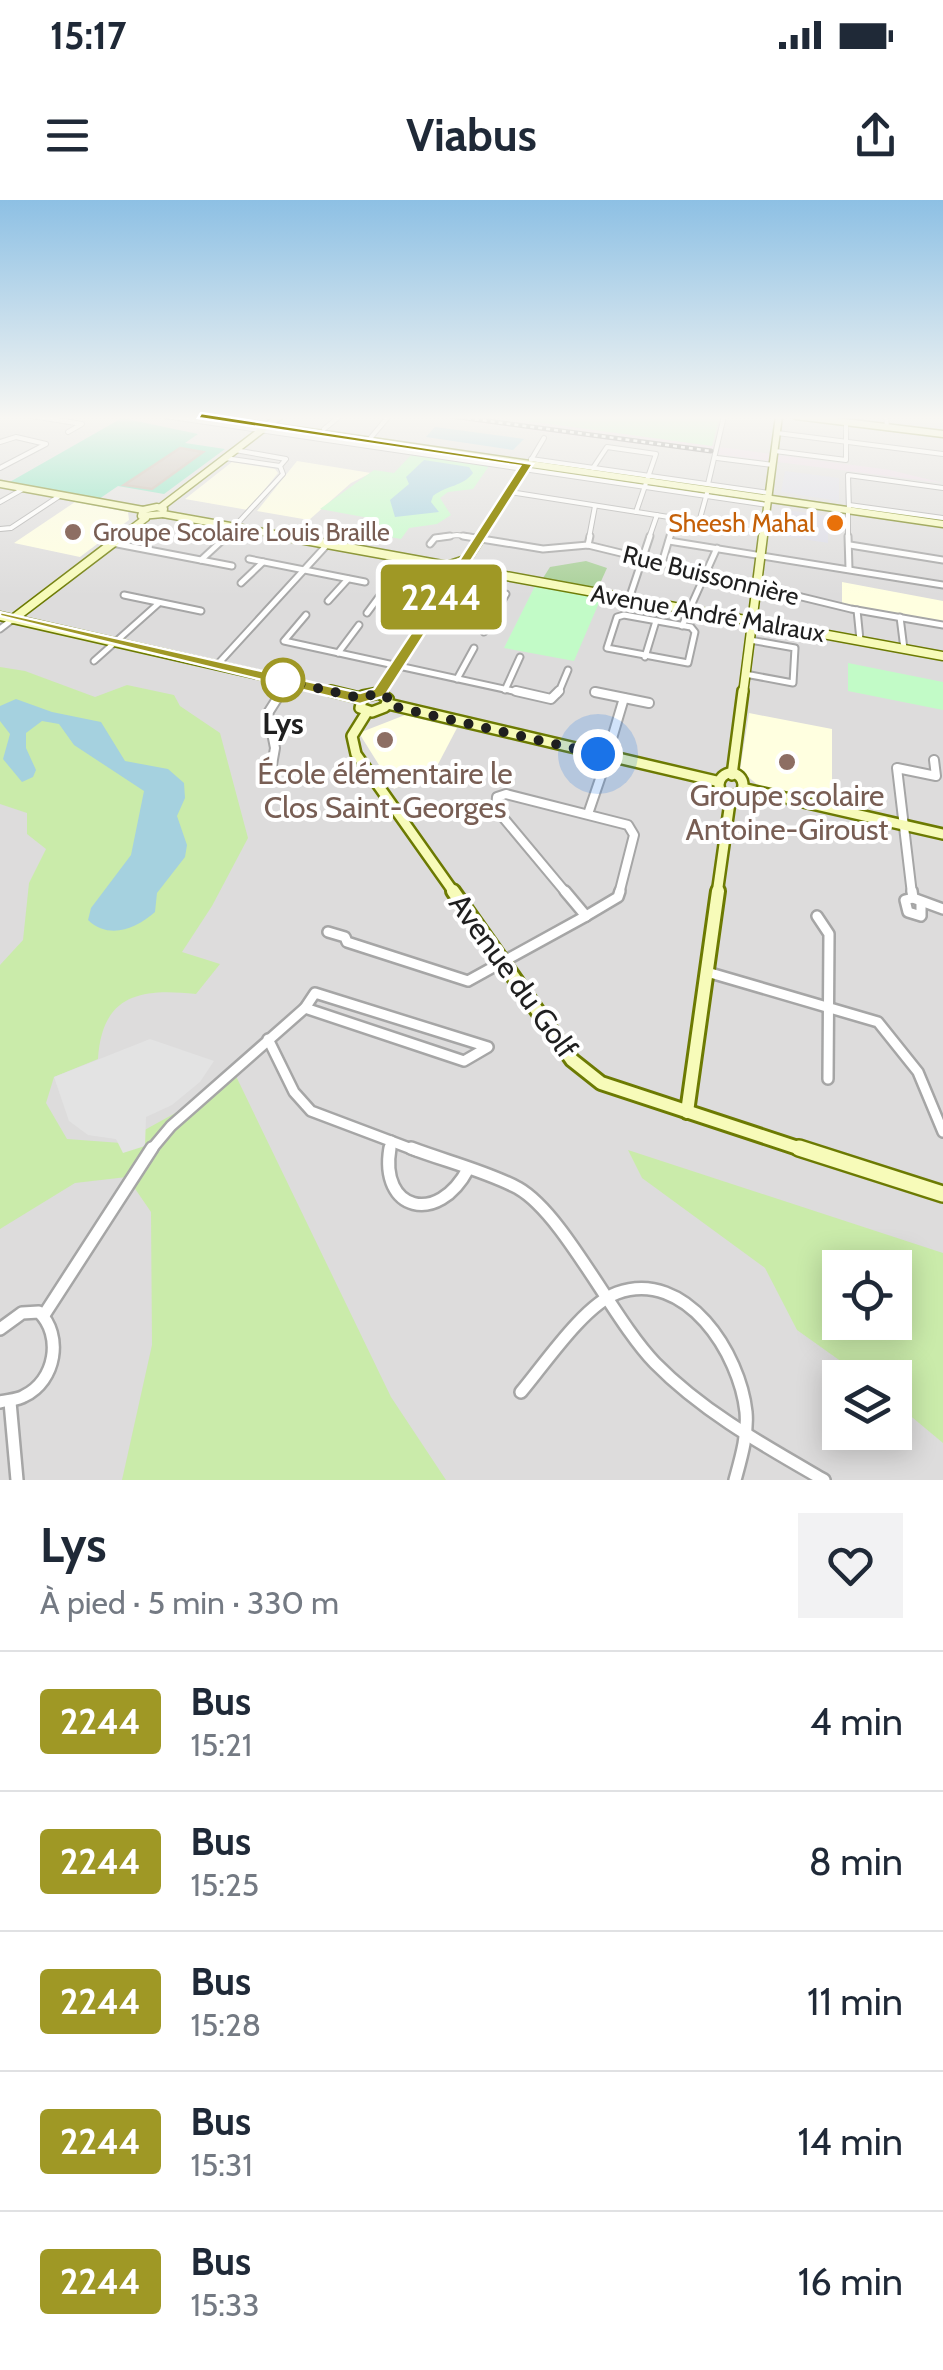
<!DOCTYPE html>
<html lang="fr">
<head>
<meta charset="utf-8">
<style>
  body { margin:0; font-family:Cabin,sans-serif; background:#f2f2f3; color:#1f2937; height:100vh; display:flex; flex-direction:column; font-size:38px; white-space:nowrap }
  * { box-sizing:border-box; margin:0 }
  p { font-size:32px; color:#747a83 }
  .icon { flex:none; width:55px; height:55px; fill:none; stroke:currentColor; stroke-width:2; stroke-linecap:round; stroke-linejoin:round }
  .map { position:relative; height:1280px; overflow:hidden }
  .details { display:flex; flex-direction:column; background:#fff; flex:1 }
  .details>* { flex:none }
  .badge { padding:0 20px; border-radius:8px; font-size:35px; line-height:65px }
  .fabs { position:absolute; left:822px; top:1050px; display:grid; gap:20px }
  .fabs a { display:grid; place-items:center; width:90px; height:90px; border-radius:0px; background:#fff; box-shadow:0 5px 25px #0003; font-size:50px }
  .you { position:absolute; width:50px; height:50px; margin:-25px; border:8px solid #fff; border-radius:50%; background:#1a73e8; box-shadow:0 0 0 15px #1a73e833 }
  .map>.badge { position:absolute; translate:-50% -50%; box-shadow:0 0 0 5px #fff }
  .round { display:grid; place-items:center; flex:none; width:105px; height:105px; border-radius:0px; background:#f2f2f3 }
  .summary { display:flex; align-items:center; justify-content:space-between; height:170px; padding:0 40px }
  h1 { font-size:48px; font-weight:700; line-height:75px }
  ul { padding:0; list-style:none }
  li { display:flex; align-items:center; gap:30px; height:140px; padding:0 40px; border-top:2px solid #e0e1e3 }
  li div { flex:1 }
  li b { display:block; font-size:38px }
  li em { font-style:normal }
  li .badge { min-width:110px; font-weight:700; text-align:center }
  .status { display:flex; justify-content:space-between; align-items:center; height:70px; padding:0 50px; background:#fff; direction:ltr }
  .status svg { height:28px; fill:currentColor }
  header { display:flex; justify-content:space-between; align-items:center; height:130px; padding:0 40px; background:#fff; font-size:45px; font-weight:700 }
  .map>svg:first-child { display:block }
  .residential { fill:#dddcdc; fill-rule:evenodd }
  .industrial { fill:#e9d7e6 }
  .education { fill:#ffffe0 }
  .grass { fill:#caebaa; fill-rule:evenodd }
  .forest { fill:#a9d099 }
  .park { fill:#c2fbc7 }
  .pitch { fill:#82e1bd }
  .parking { fill:#e3e3e3 }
  .plaza { fill:#dadae6 }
  .water { fill:#a5d1df }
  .building { fill:#c5bcb5; stroke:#c2b3a7; stroke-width:2.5 }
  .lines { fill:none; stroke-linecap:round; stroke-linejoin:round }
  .street-far4-casing { stroke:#a6a6a6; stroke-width:6 }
  .street-far3-casing { stroke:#a6a6a6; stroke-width:9 }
  .street-far2-casing { stroke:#a6a6a6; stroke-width:12 }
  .street-far1-casing { stroke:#a6a6a6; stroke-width:14 }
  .street-casing { stroke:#a6a6a6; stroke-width:16 }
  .secondary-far4-casing { stroke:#6c7a02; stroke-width:9 }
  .secondary-far3-casing { stroke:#6c7a02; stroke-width:11 }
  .secondary-far2-casing { stroke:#6c7a02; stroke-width:14 }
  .secondary-far1-casing { stroke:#6c7a02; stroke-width:18 }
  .secondary-casing { stroke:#6c7a02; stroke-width:20 }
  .street-far4 { stroke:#fff; stroke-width:4 }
  .street-far3 { stroke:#fff; stroke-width:5 }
  .street-far2 { stroke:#fff; stroke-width:8 }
  .street-far1 { stroke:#fff; stroke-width:9 }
  .street { stroke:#fff; stroke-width:11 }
  .secondary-far4 { stroke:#f7fbb9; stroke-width:6 }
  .secondary-far3 { stroke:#f7fbb9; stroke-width:8 }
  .secondary-far2 { stroke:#f7fbb9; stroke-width:9 }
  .secondary-far1 { stroke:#f7fbb9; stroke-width:12 }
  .secondary { stroke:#f7fbb9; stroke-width:15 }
  .rail-casing { stroke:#6d6d6d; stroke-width:5 }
  .rail { stroke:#fff; stroke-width:2.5; stroke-dasharray:4; stroke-linecap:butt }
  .line { fill:#9f9825; stroke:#fff; stroke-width:2.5 }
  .walk { stroke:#1f1f1f; stroke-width:10; stroke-dasharray:0 18 }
  .food-dot { fill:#e8710a; stroke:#fff; stroke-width:4 }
  .education-dot { fill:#8d6e63; stroke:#fff; stroke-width:4 }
  .stop-dot { fill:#fff; stroke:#9f9825; stroke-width:5 }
  .labels { text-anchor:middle; stroke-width:8; stroke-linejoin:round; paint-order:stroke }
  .far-food-label { font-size:25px; fill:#c56008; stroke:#fff; text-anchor:end }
  .far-education-label { font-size:25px; fill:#785e54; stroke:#fff; text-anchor:start }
  .far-street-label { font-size:25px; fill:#1f1f1f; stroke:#fff }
  .stop-label { font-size:30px; font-weight:bold; fill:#1f1f1f; stroke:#fff }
  .education-label { font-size:30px; fill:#785e54; stroke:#fff }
  .street-label { font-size:30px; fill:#1f1f1f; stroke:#fff }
</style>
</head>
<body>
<div class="status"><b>15:17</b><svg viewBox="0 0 49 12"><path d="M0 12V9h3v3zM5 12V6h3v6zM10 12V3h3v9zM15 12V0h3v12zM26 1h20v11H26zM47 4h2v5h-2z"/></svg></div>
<header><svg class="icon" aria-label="menu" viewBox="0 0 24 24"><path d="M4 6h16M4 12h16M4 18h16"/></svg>Viabus<svg class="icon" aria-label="share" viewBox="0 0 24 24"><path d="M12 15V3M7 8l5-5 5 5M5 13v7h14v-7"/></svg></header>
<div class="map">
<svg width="943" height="1280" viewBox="0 0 943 1280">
  <rect width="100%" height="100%" fill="#f0ede5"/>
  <path class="residential" d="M0 216H943V1280H0ZM840 1068H895V1122H840ZM840 1178H895V1232H840Z"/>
  <path class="industrial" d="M417 216H491L890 270 943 283Z"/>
  <g class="education">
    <path d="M297 261 371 273 351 283 309 320 257 311Z"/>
    <path d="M232 262 275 269 278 273 248 310 185 299Z"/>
    <path d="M75 302 128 312 129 320 80 357 14 343Z"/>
    <path d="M842 382 943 401V422L842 404Z"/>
    <path d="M749 513 832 529V604L759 586 740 570Z"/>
    <path d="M405 515 457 528 435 570 394 589 359 533Z"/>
  </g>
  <g class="grass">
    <path d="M0 467 25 471 95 497 127 485 174 495 180 506 220 533 248 638 212 706 182 752 220 764 196 794C141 788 102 794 98 859L54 877 46 903 67 939 121 943 199 900 234 872 391 1197 446 1280H122L152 1145 151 1012 127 977 75 983 0 1029V765L23 740 29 683 46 649 27 634V613L0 604Z"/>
    <path d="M628 950 943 1053V1243L895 1203V1178L863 1177 797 1130 765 1068 642 978ZM840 1068H895V1122H840Z"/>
  </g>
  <path class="forest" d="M586 361 607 368 598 388 543 378 550 367Z"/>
  <g class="park">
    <path d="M491 216H720L712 246Z"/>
    <path d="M411 255 489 266 473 289 448 292 440 298 451 315 437 324 409 328 401 339 358 331 369 318 320 309 374 270 394 273Z"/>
    <path d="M535 386 601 398 574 461 504 448Z"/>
    <path d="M848 463 943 482V510L848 491Z"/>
  </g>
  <path class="pitch" d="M122 218 198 234 185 243 225 249 164 294 118 286 99 299 8 283Z"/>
  <path class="parking" d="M150 839 214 861 200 882 172 905 146 917 145 946 123 953 116 939 88 935 69 921 54 877Z"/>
  <g class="plaza">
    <path d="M785 271 839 278V301L781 292Z"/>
    <path d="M774 308 841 318V320L828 319V343L784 336 786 312Z"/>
  </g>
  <g class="water">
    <path d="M435 227 524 239 513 250 426 237Z"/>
    <path d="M424 260 469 267 473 273C462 287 447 285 433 296L431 302 439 312 395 317 390 300 409 284 406 277Z"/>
    <path d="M16 499 52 512 101 522 125 561 168 569 184 583 185 598 177 616 187 645 185 657 157 693 155 712C136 729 109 740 88 720L91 708 131 655 144 591 74 545 59 524 42 521 26 533V548L36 570 33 577 22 582 3 559 10 534 0 521V506Z"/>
  </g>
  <path class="building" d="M180 248 203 252 152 289 124 285Z"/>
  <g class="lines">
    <g class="street-far4-casing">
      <g id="street-far4">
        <path d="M32 216 82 224 68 232"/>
        <path d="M165 216 767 305"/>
        <path d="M886 216 887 227"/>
        <path d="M324 229 340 216"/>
        <path d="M777 233 943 254"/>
        <path d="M368 241 389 216"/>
        <path d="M0 242 16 237 46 244 0 268"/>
        <path d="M775 251 846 260V222"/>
        <path d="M225 258 280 266"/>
        <path d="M717 258 773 265"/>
        <path d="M531 259 769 293"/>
        <path d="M531 260 544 238"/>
        <path d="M593 268 607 247 656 254 636 312"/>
        <path d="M708 284 724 216"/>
        <path d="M510 292 764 332"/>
        <path d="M0 302 23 289"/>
        <path d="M849 305 943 318"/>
        <path d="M848 311V338"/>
        <path d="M849 311 848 275 943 288"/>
        <path d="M699 322 707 293"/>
        <path d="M0 329 11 328 61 295"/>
        <path d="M224 338 283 274 280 266 286 259 235 250"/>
        <path d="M333 338 340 331"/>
        <path d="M435 338 457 335 478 338"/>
        <path d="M589 338 595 306"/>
        <path d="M649 338 657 315"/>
        <path d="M670 338 676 318"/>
      </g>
    </g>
    <g class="street-far3-casing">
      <g id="street-far3">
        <path d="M463 336 543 349 588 345 851 409 943 425"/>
        <path d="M848 336 849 369"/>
        <path d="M669 341 943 385"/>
        <path d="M112 343 232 366"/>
        <path d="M430 344 435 338 450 336"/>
        <path d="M588 345 590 336"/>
        <path d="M850 345 943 360"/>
        <path d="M249 359 365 382"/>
        <path d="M201 360 227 336"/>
        <path d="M662 363 670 336"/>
        <path d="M241 383 263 362"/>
        <path d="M384 390 496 412"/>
        <path d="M124 395 201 411"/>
        <path d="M629 399 650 336"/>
        <path d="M328 401 348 379"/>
        <path d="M857 410 860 440"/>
        <path d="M367 413 396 374"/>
        <path d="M306 415 284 441 527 494"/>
        <path d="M624 415 691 427 695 432 688 463 607 448 617 417Z"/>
        <path d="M900 417 904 449"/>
        <path d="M682 426 717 348"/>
        <path d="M0 429 13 419"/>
        <path d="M484 432 506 394"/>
        <path d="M338 453 359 425"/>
        <path d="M645 457 656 421"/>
        <path d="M94 461 159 403"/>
        <path d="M216 466 335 336"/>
        <path d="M745 474 793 483 795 448 750 440"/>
        <path d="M457 479 474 448"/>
        <path d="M505 490 520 457"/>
        <path d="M595 492 604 494"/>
        <path d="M280 494 288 482"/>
        <path d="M558 494 568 470"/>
      </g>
    </g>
    <g class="street-far2-casing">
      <g id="street-far2">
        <path d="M516 491 551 499 559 491"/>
        <path d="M595 492 649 503"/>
        <path d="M610 545 616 548 615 558 603 570 598 559 600 549Z"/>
        <path d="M610 545 624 498"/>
        <path d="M272 565 275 548 268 513 282 491"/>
        <path d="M588 614 603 570"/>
        <path d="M567 694 496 609 497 597 506 594 628 625 634 635 619 694"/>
        <path d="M912 694 897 568 936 576 934 560"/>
      </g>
    </g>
    <g class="street-far1-casing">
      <g id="street-far1">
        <path d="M565 691 586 716"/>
        <path d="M912 691 913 698 943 709"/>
        <path d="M913 698 905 700 908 712 921 716V703"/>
        <path d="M586 716 618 697 620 691"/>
        <path d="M817 716 829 734 828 879"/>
        <path d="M328 732 345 737 347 742 468 781 586 716"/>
        <path d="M707 772 878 822 918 872 943 932"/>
        <path d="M315 793 488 847 464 861 305 808Z"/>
        <path d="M268 839 294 892 311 911 417 951"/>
        <path d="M150 951 171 926 305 808"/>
        <path d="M389 951 391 941"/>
      </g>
    </g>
    <g class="street-casing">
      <g id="street">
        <path d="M390 948C379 1011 438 1026 468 969"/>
        <path d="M411 948C445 961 486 971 518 988 564 1014 613 1120 655 1163 703 1212 765 1246 824 1280"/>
        <path d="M44 1115 152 948"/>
        <path d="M0 1129 22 1113 39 1112C63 1135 56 1181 24 1196 18 1200 7 1200 0 1202"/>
        <path d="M521 1192C544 1165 584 1105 617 1093 686 1068 740 1154 746 1212 748 1235 741 1258 735 1280"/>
        <path d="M10 1202 17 1280"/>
      </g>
    </g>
    <g class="secondary-far4-casing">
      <g id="secondary-far4">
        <path d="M201 216 943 324"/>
        <path d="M796 216 943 234"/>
        <path d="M0 284 143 310"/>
        <path d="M157 307 164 309 163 314 141 316 143 310Z"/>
        <path d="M161 307 280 216"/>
        <path d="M163 314 297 338"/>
        <path d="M119 338 146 318"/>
        <path d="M480 338 527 264"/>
        <path d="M763 338 779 216"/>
      </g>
    </g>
    <g class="secondary-far3-casing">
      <g id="secondary-far3">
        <path d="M283 336 448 366"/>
        <path d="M462 361 473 366 471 372 460 375 449 371 450 365Z"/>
        <path d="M465 362 482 336"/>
        <path d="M473 370 943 456"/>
        <path d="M0 416 342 494"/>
        <path d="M13 419 122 336"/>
        <path d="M379 493 456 374"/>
        <path d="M375 494H380"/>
        <path d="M743 494 763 336"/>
      </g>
    </g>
    <g class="secondary-far2-casing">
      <g id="secondary-far2">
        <path d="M331 491 360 498"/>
        <path d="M379 493 388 499 385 507 372 512 360 508 363 496Z"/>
        <path d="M388 504 716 581"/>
        <path d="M367 512 352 536 356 554 455 694"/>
        <circle cx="731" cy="585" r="12"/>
        <path d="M732 575 743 491"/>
        <path d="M746 589 943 634"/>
        <path d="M717 694 731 595"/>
      </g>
    </g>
    <g class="secondary-far1-casing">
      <g id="secondary-far1">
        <path d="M453 691 572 860 601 883 807 951"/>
        <path d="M687 912 718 691"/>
      </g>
    </g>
    <g class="secondary-casing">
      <path id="secondary" d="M799 948 943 994"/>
    </g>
    <use href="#street-far4" class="street-far4"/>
    <use href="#street-far3" class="street-far3"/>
    <use href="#street-far2" class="street-far2"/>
    <use href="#street-far1" class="street-far1"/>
    <use href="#street" class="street"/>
    <use href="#secondary-far4" class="secondary-far4"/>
    <use href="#secondary-far3" class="secondary-far3"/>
    <use href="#secondary-far2" class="secondary-far2"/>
    <use href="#secondary-far1" class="secondary-far1"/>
    <use href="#secondary" class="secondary"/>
    <g class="rail-casing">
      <path id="rail" d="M451 216 711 251"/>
    </g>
    <use href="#rail" class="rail"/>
  </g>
  <linearGradient id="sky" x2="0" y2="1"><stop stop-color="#8dc0e4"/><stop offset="0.55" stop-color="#f8f7f3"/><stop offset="1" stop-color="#f8f7f3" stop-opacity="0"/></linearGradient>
  <rect width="943" height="396" fill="url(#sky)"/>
  <path class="line" d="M201 213 533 264 469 364 456 368 462 376 385 496 360 504 0 416V412L360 493 374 489 449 376 442 366 460 359 520 266 198 218Z"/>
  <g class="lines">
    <path class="walk" d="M283 480 360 498 379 493 388 498V504L396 507 598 554"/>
  </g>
  <circle class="food-dot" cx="835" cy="323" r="10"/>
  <g class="education-dot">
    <circle cx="73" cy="332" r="10"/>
    <circle cx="385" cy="540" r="10"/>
    <circle cx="787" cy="562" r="10"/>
  </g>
  <circle class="stop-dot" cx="283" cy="480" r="20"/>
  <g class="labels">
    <g class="far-food-label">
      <text x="815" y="332">Sheesh Mahal</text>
    </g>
    <g class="far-education-label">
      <text x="93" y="341">Groupe Scolaire Louis Braille</text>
    </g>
    <g class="far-street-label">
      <text transform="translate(711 375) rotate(14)" y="9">Rue Buissonnière</text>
      <text transform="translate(708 413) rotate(10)" y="9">Avenue André Malraux</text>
    </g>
    <g class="stop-label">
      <text x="283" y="534">Lys</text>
    </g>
    <g class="education-label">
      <text x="385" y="584">École élémentaire le<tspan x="385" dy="34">Clos Saint-Georges</tspan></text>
      <text x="787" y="606">Groupe scolaire<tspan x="787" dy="34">Antoine-Giroust</tspan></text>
    </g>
    <g class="street-label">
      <text transform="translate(513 776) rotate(54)" y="10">Avenue du Golf</text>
    </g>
  </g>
</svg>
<div class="fabs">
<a><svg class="icon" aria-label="locate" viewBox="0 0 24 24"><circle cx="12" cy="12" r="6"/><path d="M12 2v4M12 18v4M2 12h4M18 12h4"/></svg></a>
<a><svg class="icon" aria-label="layers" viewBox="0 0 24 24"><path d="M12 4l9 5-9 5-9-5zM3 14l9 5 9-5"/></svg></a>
</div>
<div class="you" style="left:598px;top:554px"></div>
<b class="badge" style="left:441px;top:397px;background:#9f9825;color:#fff">2244</b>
</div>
<section class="details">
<div class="summary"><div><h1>Lys</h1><p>À pied · 5 min · 330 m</p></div><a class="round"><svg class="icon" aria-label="heart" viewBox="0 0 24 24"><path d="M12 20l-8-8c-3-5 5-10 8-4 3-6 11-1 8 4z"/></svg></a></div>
<ul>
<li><span class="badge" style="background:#9f9825;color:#fff">2244</span><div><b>Bus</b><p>15:21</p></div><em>4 min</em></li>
<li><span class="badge" style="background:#9f9825;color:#fff">2244</span><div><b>Bus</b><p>15:25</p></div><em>8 min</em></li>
<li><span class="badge" style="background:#9f9825;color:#fff">2244</span><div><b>Bus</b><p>15:28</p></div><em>11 min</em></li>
<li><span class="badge" style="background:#9f9825;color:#fff">2244</span><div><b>Bus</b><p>15:31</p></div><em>14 min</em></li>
<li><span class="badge" style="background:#9f9825;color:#fff">2244</span><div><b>Bus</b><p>15:33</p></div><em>16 min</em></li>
</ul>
</section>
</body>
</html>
